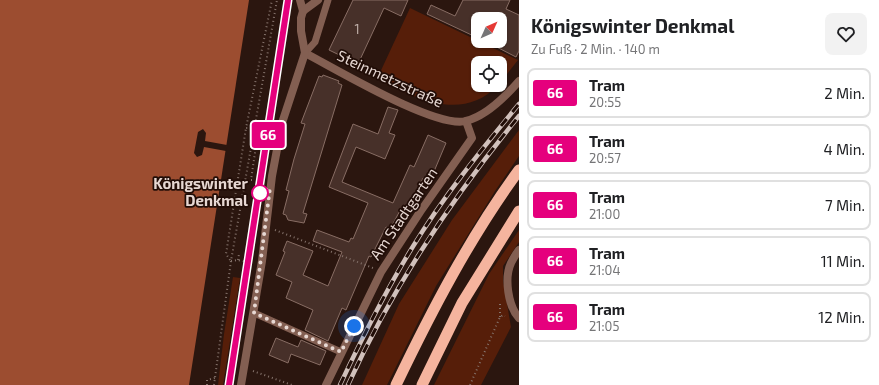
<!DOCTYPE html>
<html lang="de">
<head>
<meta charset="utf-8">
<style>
  body { margin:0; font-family:"Exo 2",sans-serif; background:#f2f2f2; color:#202124; height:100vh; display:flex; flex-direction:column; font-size:15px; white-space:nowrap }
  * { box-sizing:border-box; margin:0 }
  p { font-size:13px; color:#757577 }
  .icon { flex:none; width:22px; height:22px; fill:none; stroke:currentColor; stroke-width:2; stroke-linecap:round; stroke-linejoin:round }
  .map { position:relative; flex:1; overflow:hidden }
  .sheet { display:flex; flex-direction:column; background:#fff; width:360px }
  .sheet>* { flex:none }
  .badge { padding:0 8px; border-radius:3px; font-size:14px; line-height:26px }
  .needle { width:26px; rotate:45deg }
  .controls { position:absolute; left:471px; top:12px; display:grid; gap:8px }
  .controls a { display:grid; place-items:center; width:36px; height:36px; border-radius:8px; background:#fff; box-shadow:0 1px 3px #0004; font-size:20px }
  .you { position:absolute; width:20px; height:20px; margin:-10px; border:3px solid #fff; border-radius:50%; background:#1a73e8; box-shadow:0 0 0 6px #1a73e833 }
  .map>.badge { position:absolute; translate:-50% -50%; box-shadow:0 0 0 2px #fff }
  .round { display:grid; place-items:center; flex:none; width:42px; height:42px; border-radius:8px; background:#f2f2f2 }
  .summary { display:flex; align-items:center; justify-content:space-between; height:68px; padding:0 12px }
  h1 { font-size:19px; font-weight:700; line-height:30px }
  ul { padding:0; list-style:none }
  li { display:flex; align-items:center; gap:12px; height:50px; margin:0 8px 6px; padding:0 4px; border:2px solid #e0e0e0; border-radius:8px }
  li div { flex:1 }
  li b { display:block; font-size:15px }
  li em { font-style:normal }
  li .badge { min-width:44px; font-weight:700; text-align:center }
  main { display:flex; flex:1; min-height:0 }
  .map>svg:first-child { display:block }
  .green { fill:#561e09 }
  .water { fill:#9c4d30 }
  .pier { fill:#2b160f }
  .building { fill:#473029; stroke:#886d64 }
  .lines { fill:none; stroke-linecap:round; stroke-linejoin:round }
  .path { stroke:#85736c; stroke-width:2; stroke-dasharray:1 3; stroke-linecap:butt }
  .service { stroke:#835f52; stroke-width:7 }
  .minor { stroke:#835f52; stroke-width:8 }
  .tertiary { stroke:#835f52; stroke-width:8 }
  .trunk { stroke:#f5b49e; stroke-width:11 }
  .tram { stroke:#d1c1bc; stroke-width:1 }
  .rail-casing { stroke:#d1c1bc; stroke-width:4.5 }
  .rail { stroke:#210d07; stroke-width:3; stroke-dasharray:9; stroke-linecap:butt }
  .line-casing { stroke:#fff; stroke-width:9 }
  .line { stroke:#e5007d; stroke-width:6 }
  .walk { stroke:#e7d8d3; stroke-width:4; stroke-dasharray:0 7.2 }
  .stop-dot { fill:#fff; stroke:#e5007d; stroke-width:2 }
  .labels { text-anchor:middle; stroke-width:3.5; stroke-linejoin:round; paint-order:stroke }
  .number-label { font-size:13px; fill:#bfaea8 }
  .street-label { font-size:15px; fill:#e7d8d3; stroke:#210d07 }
  .stop-label { font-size:15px; font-weight:bold; fill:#e7d8d3; stroke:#210d07; text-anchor:end }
</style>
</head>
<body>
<main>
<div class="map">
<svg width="519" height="385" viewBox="0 0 519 385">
  <rect width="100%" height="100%" fill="#2b160f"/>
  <g class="green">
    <path d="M410 8 518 60 500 83V63H478V85H498C462 123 416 98 377 79Z"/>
    <path d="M519 130V156L495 191 436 286 387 385H362L399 304 452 220Z"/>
    <path d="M519 230V242L503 266V281L511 327 481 385H434L489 274Z"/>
    <path d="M233 277 240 278 223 385H218L224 334Z"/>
  </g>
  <path class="water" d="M0 0H249L189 385H0Z"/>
  <path class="pier" d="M203 129 206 133 205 141 227 145 226 151 204 147 202 155 197 157 194 153 198 132Z"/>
  <g class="building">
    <path d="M353 0H408L401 16 384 8 358 64 329 50Z"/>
    <path d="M463 0H510L506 9 519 15V51L516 57 485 41H500V19H478V38L427 14 431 5 455 16Z"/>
    <path d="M323 75 339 81 338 83 342 85 303 213 307 214 304 223 288 220 286 215 283 214 289 191 286 190 294 159 305 124 301 123 319 76 322 77Z"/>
    <path d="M388 107 398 110 389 133 395 135 385 159 356 147 342 182 393 203 410 165 414 167 428 135 446 143 430 181 423 178 413 200 416 201 412 212 402 207 390 229 386 227 371 257 369 256 346 310 342 308 328 341 305 330 313 310 286 298 292 282 276 275 285 252 283 251 287 241 313 251 303 275 328 286 342 252 313 241 317 230 349 242 351 238 353 239 368 203 329 187 353 124 378 134Z"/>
    <path d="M276 338 298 347 301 340 326 351 320 365 291 354 288 363 269 355Z"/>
  </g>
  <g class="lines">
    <g class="path">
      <path d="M255 121 272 123"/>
      <path d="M260 135 254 128H246L272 0"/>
      <path d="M252 180H251L257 139 254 130"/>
      <path d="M275 230 373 268"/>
      <path d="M230 260 226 254 246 128"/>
      <path d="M238 260 239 254"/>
      <path d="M231 261 238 260 251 263"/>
      <path d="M500 317V304"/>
      <path d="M253 371 292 385"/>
      <path d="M207 385V380L215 378"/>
      <path d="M214 385 231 261 277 0"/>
      <path d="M470 385 500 317 503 315 505 316"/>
    </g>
    <g class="service">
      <path d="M305 53 315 42 328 0"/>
      <path d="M254 313 341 352"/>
    </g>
    <g class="minor">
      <path d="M305 53C336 69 436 129 466 121 487 116 506 96 519 81"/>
      <path d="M519 250C516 254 513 259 511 263 504 278 508 306 519 318"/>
      <path d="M326 385 381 272 420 212 472 138 466 121"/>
    </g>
    <g class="tertiary">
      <path d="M300 0 303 11"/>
      <path d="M241 385 262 261 272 176 282 123 305 53 301 31V18L303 11 318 0"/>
    </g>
    <g class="trunk">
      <path d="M396 385C432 310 470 237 519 170"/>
      <path d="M422 385 462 303 519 211"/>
    </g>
    <path class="tram" d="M229 385 288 0"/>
    <g class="rail-casing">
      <g id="rail">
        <path d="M340 385C362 338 385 292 412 248 443 197 481 150 519 104"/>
        <path d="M348 385C392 288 452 198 519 116"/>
      </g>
    </g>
    <use href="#rail" class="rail"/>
  </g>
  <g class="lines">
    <g class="line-casing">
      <path id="line" d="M229 385 288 0"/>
    </g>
    <use href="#line" class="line"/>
    <path class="walk" d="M260 193 270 188 254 313 341 352 354 326"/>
  </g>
  <circle class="stop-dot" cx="260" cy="193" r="8"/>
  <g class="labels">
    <g class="number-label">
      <text x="357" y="34">1</text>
    </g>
    <g class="street-label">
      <text transform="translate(390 79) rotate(25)" y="5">Steinmetzstraße</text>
      <text transform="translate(404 214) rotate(-56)" y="5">Am Stadtgarten</text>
    </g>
    <g class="stop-label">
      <text x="248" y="189">Königswinter<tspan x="248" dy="17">Denkmal</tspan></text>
    </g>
  </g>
</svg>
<div class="controls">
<a><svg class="needle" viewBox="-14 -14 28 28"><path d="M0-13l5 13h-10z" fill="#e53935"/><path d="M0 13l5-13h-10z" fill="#757577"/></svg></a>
<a><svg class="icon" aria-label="locate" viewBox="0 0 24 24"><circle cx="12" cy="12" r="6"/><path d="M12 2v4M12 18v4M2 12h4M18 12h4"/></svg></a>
</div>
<div class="you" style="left:354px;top:326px"></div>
<b class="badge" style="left:268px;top:135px;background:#e5007d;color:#fff">66</b>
</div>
<section class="sheet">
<div class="summary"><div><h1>Königswinter Denkmal</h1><p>Zu Fuß · 2 Min. · 140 m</p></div><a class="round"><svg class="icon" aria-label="heart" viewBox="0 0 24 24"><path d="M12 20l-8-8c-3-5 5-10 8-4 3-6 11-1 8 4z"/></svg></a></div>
<ul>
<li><span class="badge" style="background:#e5007d;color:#fff">66</span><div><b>Tram</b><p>20:55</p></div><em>2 Min.</em></li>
<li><span class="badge" style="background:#e5007d;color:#fff">66</span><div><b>Tram</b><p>20:57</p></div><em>4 Min.</em></li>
<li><span class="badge" style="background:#e5007d;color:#fff">66</span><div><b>Tram</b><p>21:00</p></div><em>7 Min.</em></li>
<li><span class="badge" style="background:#e5007d;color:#fff">66</span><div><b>Tram</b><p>21:04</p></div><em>11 Min.</em></li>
<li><span class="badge" style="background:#e5007d;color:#fff">66</span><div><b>Tram</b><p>21:05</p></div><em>12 Min.</em></li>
</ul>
</section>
</main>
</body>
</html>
